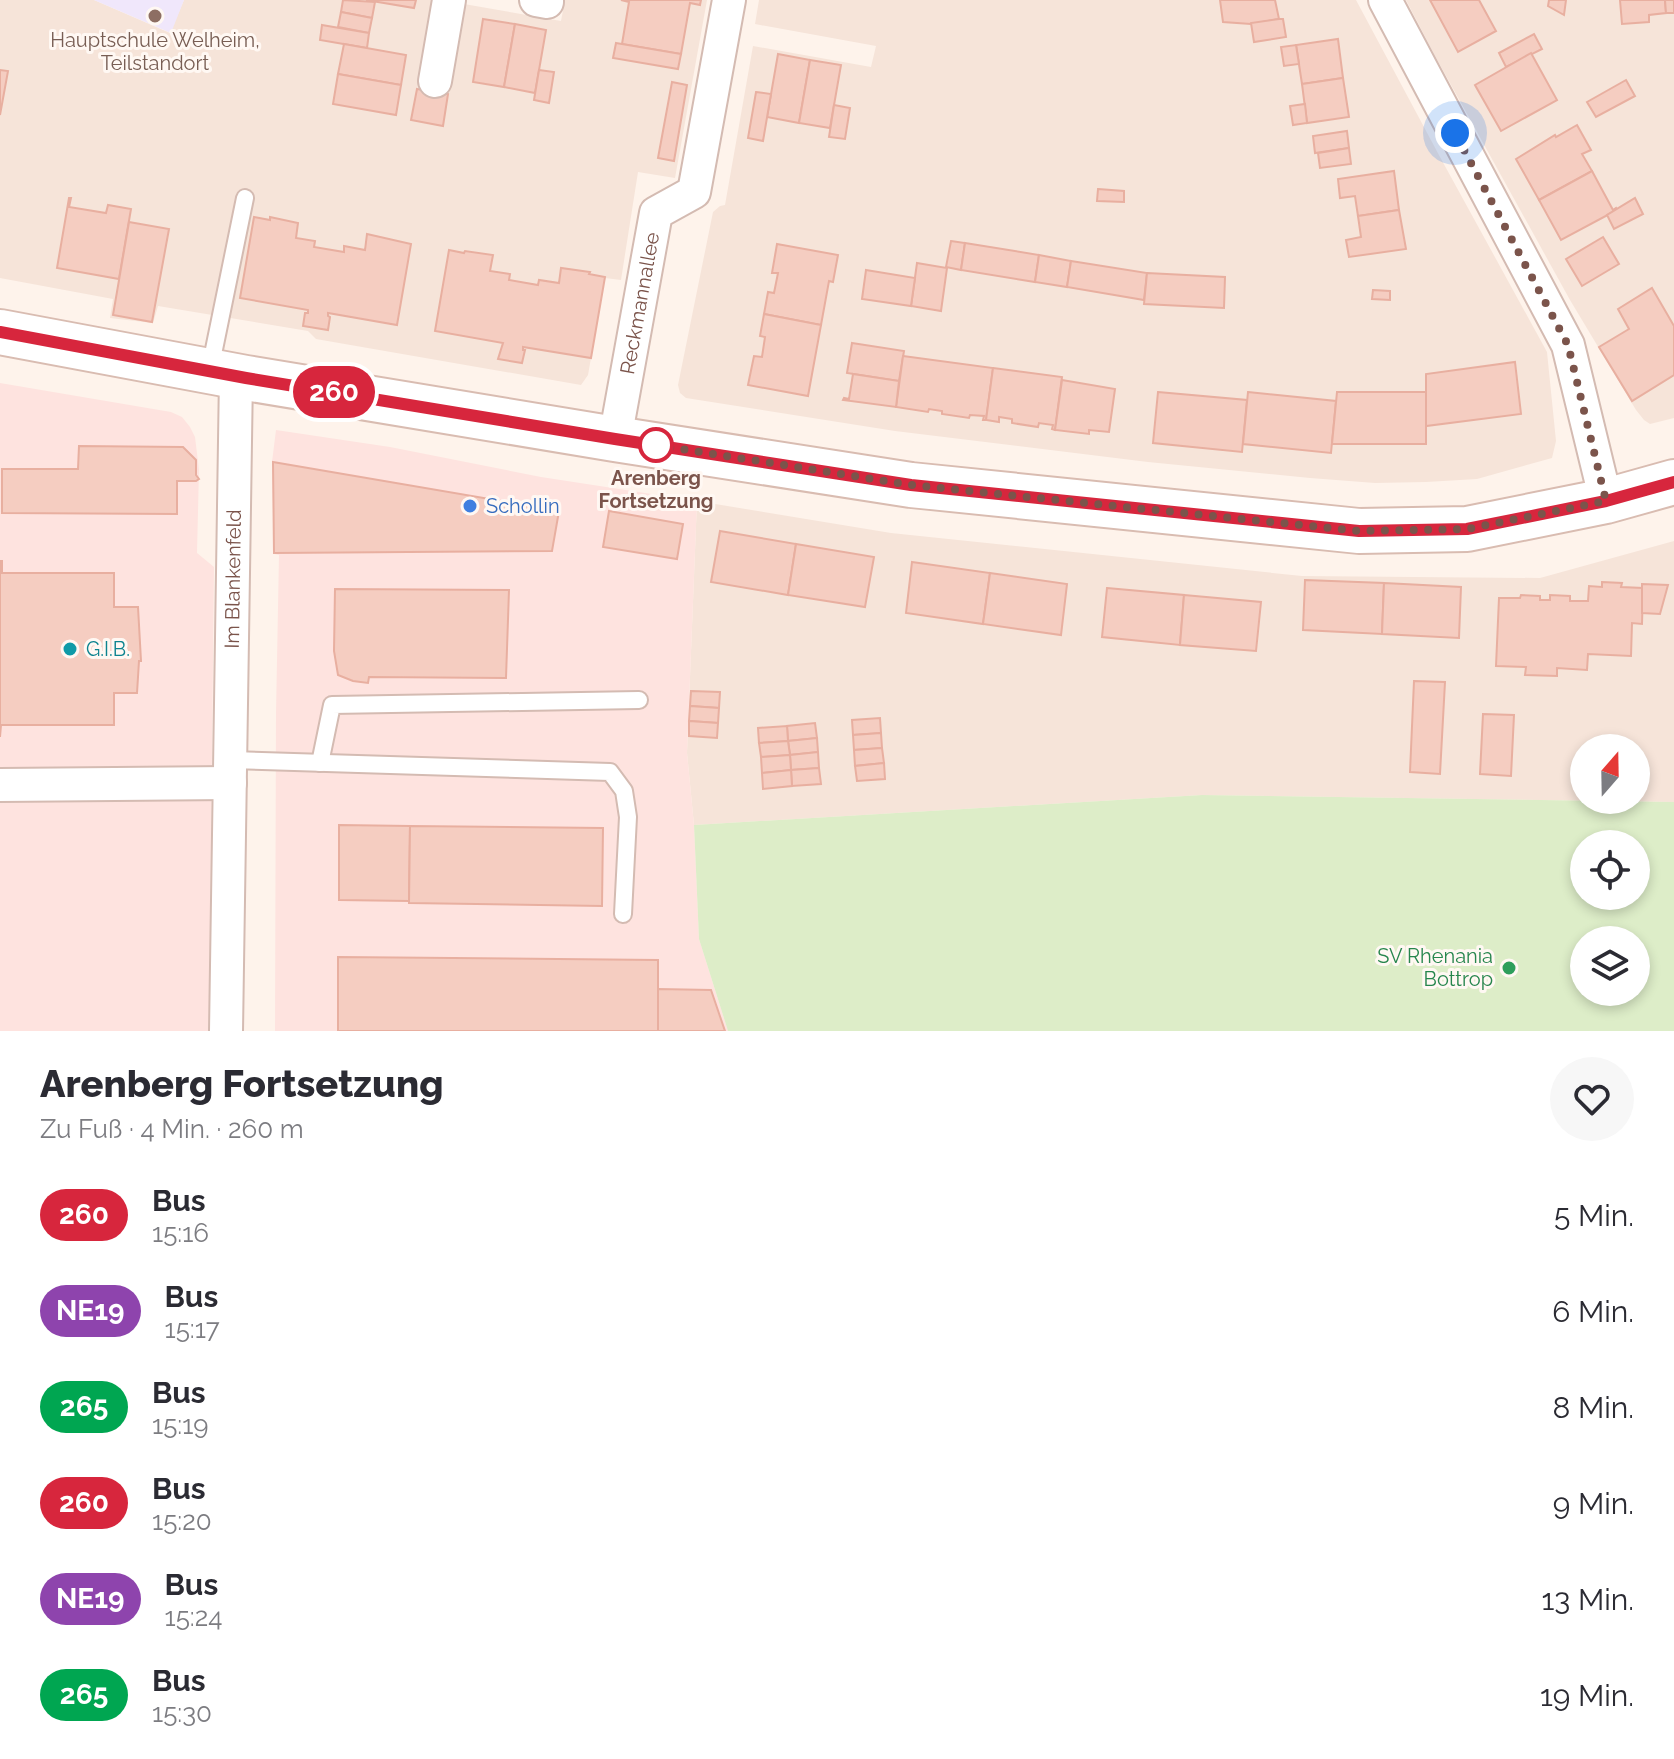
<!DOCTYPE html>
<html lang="de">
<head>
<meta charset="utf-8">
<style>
  body { margin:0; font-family:Raleway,sans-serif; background:#f7f7f7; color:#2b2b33; height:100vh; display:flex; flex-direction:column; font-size:30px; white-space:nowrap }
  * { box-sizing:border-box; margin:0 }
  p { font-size:26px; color:#7c7c81 }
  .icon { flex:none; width:44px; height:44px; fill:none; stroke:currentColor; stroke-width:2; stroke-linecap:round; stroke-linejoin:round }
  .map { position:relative; height:1031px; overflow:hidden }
  .side { display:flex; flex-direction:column; background:#fff; flex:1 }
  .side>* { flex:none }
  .badge { padding:0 16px; border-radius:26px; font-size:28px; line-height:52px }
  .needle { width:52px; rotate:20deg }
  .fabs { position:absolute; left:1570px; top:734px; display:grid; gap:16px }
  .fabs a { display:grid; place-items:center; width:80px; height:80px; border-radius:50%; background:#fff; box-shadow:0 4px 12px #0003; font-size:40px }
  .you { position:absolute; width:40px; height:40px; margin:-20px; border:6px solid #fff; border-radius:50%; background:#1a73e8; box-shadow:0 0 0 12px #1a73e833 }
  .map>.badge { position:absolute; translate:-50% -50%; box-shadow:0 0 0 4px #fff }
  .round { display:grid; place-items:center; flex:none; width:84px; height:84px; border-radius:42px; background:#f7f7f7 }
  .overview { display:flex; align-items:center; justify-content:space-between; height:136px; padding:0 40px }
  h1 { font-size:38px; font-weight:800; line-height:60px }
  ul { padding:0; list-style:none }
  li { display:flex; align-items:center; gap:24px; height:96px; padding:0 40px }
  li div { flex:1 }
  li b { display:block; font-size:30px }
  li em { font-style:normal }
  li .badge { min-width:88px; font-weight:700; text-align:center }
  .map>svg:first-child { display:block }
  .residential { fill:#f6e4d9; fill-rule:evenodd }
  .commercial { fill:#fee3df }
  .education { fill:#f0e7fb }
  .green { fill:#ddedc8; fill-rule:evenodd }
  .building { fill:#f5cdc1; stroke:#e8afa0; stroke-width:2 }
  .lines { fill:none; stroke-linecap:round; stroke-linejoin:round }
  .service-casing { stroke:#d4bbb2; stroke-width:20 }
  .minor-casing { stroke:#d4bbb2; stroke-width:36 }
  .secondary-casing { stroke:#d9bcb1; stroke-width:48 }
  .service { stroke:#fff; stroke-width:16 }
  .minor { stroke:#fff; stroke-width:32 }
  .secondary { stroke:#fff; stroke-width:44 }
  .line-casing { stroke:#fff; stroke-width:18 }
  .line { stroke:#d7263d; stroke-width:12 }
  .walk { stroke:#7b544b; stroke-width:8; stroke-dasharray:0 14.4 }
  .education-dot { fill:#8d6e63; stroke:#fff8f3; stroke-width:3 }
  .stop-dot { fill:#fff; stroke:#d7263d; stroke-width:4 }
  .shop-dot { fill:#3f7fe0; stroke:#fff8f3; stroke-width:3 }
  .culture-dot { fill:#0f9aa8; stroke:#fff8f3; stroke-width:3 }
  .leisure-dot { fill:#2e9e5b; stroke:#fff8f3; stroke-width:3 }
  .labels { text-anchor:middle; stroke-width:6; stroke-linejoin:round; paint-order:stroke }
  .education-label { font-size:20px; fill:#785e54; stroke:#fff8f3 }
  .street-label { font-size:20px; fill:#7b544b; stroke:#fff8f3 }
  .stop-label { font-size:20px; font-weight:bold; fill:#7b544b; stroke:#fff8f3 }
  .shop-label { font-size:20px; fill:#366cbe; stroke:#fff8f3; text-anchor:start }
  .culture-label { font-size:20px; fill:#0d838f; stroke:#fff8f3; text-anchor:start }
  .leisure-label { font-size:20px; fill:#27864d; stroke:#fff8f3; text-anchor:end }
</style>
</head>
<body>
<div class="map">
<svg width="1674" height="1031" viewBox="0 0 1674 1031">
  <rect width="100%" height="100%" fill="#fef3eb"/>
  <g class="residential">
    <path d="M0 0H94L170 33 184 0H432L421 67 450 73 464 4 561 21 565 0H707L675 178 638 172 621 280 605 278 588 375 581 385 316 339 308 331 158 306 153 323 110 318 113 299 0 278Z"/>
    <path d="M759 0H1356L1440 157 1547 352 1556 441 1552 458 1477 479 1426 482 1375 483 1310 478 1148 462 895 431 686 398 680 393 678 385 713 212 720 206 725 205 753 46 871 67 876 46 755 24Z"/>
    <path d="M1406 0H1674V418L1650 424 1644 420 1636 410 1570 300 1435 56Z"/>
    <path d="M697 501 891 533 1302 576 1540 578 1674 541V802L1202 795 694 825 687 753ZM1584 748H1636V800H1584Z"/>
  </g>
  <g class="commercial">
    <path d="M0 383 171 412 182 417 190 427 195 437 199 470 197 553 214 567 209 1031H0Z"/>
    <path d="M276 430 390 447 541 477 697 501 687 753 694 825 699 939 728 1031H275L276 713 279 555 274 554 272 462Z"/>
  </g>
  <path class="education" d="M94 0H184L171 33Z"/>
  <path class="green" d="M1202 795 1674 802V1031H728L699 939 694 825ZM1584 844H1636V896H1584ZM1584 940H1636V992H1584Z"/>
  <g class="building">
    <path d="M343 0 375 2 372 18 341 12Z"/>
    <path d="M366 0H416L414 8Z"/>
    <path d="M621 0H701L700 5 690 3 681 54 622 44 629 2Z"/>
    <path d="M1220 0H1275L1279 19 1251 24 1223 22Z"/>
    <path d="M1430 0H1479L1496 31 1458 52Z"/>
    <path d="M1549 0H1566L1564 15 1548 6Z"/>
    <path d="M1620 0H1665L1666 13 1649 15V22L1622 24Z"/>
    <path d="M1665 0H1674V13H1666Z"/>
    <path d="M341 12 372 18 369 33 338 27Z"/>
    <path d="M483 19 515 24 504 87 473 82Z"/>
    <path d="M1279 19H1283L1286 37 1254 42 1251 23Z"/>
    <path d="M515 24 546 30 535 93 504 87Z"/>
    <path d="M322 25 369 33 367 48 320 40Z"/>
    <path d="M1534 34 1542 49 1506 67 1499 53Z"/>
    <path d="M1338 39 1343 78 1302 84 1296 45Z"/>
    <path d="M616 43 681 54 678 69 613 58Z"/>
    <path d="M344 44 406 55 401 85 338 74Z"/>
    <path d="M1296 45 1299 64 1284 66 1281 47Z"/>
    <path d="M1531 53 1557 100 1501 131 1475 85Z"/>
    <path d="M778 54 810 60 799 123 767 117Z"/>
    <path d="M810 60 841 65 830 128 799 123Z"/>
    <path d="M0 70 8 71 0 115Z"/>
    <path d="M539 70 554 72 549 103 534 100Z"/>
    <path d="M338 74 401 85 396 115 333 104Z"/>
    <path d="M1343 78 1349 117 1307 123 1302 84Z"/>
    <path d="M1626 80 1635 96 1596 117 1587 102Z"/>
    <path d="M672 82 687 85 674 161 658 158Z"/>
    <path d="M417 89 448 94 443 126 411 120Z"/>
    <path d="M756 92 771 94 763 141 748 138Z"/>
    <path d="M1305 104 1307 123 1293 125 1290 106Z"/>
    <path d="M834 105 850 108 845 139 829 137Z"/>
    <path d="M1577 125 1591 150 1582 154 1592 171 1539 200 1516 159 1555 135 1556 137Z"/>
    <path d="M1347 131 1349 148 1315 153 1313 136Z"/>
    <path d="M1349 148 1351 164 1320 168 1318 153Z"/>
    <path d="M1394 171 1399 210 1358 216 1355 196 1340 198 1338 179Z"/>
    <path d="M1592 171 1613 210 1616 208 1617 210 1561 240 1539 200Z"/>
    <path d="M1098 189 1124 191V202L1097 201Z"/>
    <path d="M69 198H71L69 207 106 213 108 205 131 209 119 279 57 268Z"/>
    <path d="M1635 198 1643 214 1614 229 1607 215Z"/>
    <path d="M1399 210 1406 249 1349 257 1346 240 1361 237 1358 216Z"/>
    <path d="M254 217 270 220V217L298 223 296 238 315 241 314 247 344 252V246L365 250 367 234 411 244 397 325 328 313V316L330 317 328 330 303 326 305 313H308V310L240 298Z"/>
    <path d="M129 222 169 229 152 322 113 315Z"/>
    <path d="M1603 237 1619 264 1582 286 1566 259Z"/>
    <path d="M951 241 965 243 961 270 946 267Z"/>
    <path d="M965 243 1039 255 1035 282 961 270Z"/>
    <path d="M777 244 838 255 833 282 829 281 821 325 764 314 768 292 774 293 778 273H772Z"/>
    <path d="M449 250 464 253 465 251 493 255 490 271 510 274 509 280 538 285 539 280 559 283 561 268 590 272 589 274 605 277 591 358 523 347V350H525L522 363 498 359 503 343 435 331Z"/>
    <path d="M1039 255 1071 261 1067 287 1035 282Z"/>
    <path d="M1071 261 1147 273 1144 300 1067 287Z"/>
    <path d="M917 263 947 268 941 311 911 306Z"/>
    <path d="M866 270 915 278 911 306 862 299Z"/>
    <path d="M1147 273 1225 277 1224 308 1144 304Z"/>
    <path d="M1652 288 1674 326V375L1632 401 1599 347 1629 329 1618 309Z"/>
    <path d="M1373 290 1390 291V300L1372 299Z"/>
    <path d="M764 314 821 325 808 396 748 385 754 356 762 357 765 337 760 336Z"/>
    <path d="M852 343 904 351 899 381 847 373Z"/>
    <path d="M903 356 993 368 986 420H983L984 416 970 415 969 418 942 414V411L929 409 928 412 896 407Z"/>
    <path d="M1515 362 1521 414 1426 426V374Z"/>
    <path d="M993 368 1062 377 1055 430 1052 429 1053 425 1039 423 1038 427 1012 423V419L999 417V422L986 420Z"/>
    <path d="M853 374 899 381 896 407 843 400 844 398 849 399Z"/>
    <path d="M1062 380 1115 389 1109 432 1089 430V434L1055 430Z"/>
    <path d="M1158 392 1247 400 1242 452 1153 443Z"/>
    <path d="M1248 392 1336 401 1331 453 1243 444Z"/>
    <path d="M1337 392H1426V444H1332Z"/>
    <path d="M79 446 183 447 196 460V475L199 479 196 481H177V514L2 513V469H78Z"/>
    <path d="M273 462 559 511 552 551 274 553Z"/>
    <path d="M609 511 683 524 677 559 603 547Z"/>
    <path d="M720 531 796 544 788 595 711 582Z"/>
    <path d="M796 544 874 557 865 607 788 595Z"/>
    <path d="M0 561H2V573H114V607H138L141 661H139L137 693H114V725H1L0 737Z"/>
    <path d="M912 562 990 573 983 624 906 613Z"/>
    <path d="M990 573 1067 584 1061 635 983 624Z"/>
    <path d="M1305 580 1384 583 1382 634 1303 630Z"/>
    <path d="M1602 582 1622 583 1621 587 1643 588 1642 624 1632 623 1631 656 1588 654 1587 670 1557 668V676L1525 675 1526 667 1496 666 1499 598H1520L1521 595 1540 596V600H1550V595L1570 596V601H1588L1589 586 1602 587Z"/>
    <path d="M1384 583 1461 587 1459 638 1382 634Z"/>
    <path d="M1642 584 1668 585 1660 614 1642 613Z"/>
    <path d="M1107 588 1184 595 1180 645 1102 637Z"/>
    <path d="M335 589 509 590 506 678 369 677 368 683 353 681 338 675 334 651Z"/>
    <path d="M1184 595 1261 602 1256 651 1180 645Z"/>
    <path d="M1414 681 1445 682 1440 774 1410 772Z"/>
    <path d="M691 691 720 692 719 708 690 706Z"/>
    <path d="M690 706 719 708 718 723 689 721Z"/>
    <path d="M1483 714 1514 715 1511 776 1480 774Z"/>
    <path d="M880 718 881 733 853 735 852 720Z"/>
    <path d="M689 721 718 723 717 738 689 736Z"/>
    <path d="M815 723 817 738 788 741 787 726Z"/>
    <path d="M787 726 788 741 759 743 758 728Z"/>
    <path d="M881 733 882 748 854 750 853 735Z"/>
    <path d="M817 738 818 752 790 755 788 741Z"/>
    <path d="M788 741 790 755 761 757 759 743Z"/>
    <path d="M882 748 884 763 855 766 854 750Z"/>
    <path d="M818 752 819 768 791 770 790 755Z"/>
    <path d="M790 755 791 770 762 773 761 757Z"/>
    <path d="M884 763 885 779 857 781 855 766Z"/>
    <path d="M819 768 821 784 792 786 791 770Z"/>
    <path d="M791 770 792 786 763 789 762 773Z"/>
    <path d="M339 825 410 826 409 901 339 900Z"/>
    <path d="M410 826 603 828 602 906 409 903Z"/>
    <path d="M338 957 658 960V1031H338Z"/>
    <path d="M658 989 711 990 725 1031H658Z"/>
  </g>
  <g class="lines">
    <g class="service-casing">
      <g id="service">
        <path d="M210 369 245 198"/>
        <path d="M231 760 610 772 624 791 628 817 623 914"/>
        <path d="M320 763 332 705 639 700"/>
      </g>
    </g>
    <g class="minor-casing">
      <g id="minor">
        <path d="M536 0 547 2V0"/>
        <path d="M1385 0 1568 345 1606 501"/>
        <path d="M435 81 449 0"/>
        <path id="s1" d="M615 439 656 213 694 192 729 0"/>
        <path d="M0 785 230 783"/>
        <path id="s2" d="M226 1031 236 376"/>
      </g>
    </g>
    <g class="secondary-casing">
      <path id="secondary" d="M0 332 246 378 615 439 911 485 1359 531 1467 529 1606 501 1674 482"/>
    </g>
    <use href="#service" class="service"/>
    <use href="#minor" class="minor"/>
    <use href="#secondary" class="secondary"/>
  </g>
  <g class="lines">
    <g class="line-casing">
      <path id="line" d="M0 332 246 378 615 439 911 485 1359 531 1467 529 1606 501 1674 482"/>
    </g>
    <use href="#line" class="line"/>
    <path class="walk" d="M656 445 911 485 1359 531 1467 529 1606 501 1568 345 1455 133"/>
  </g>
  <circle class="education-dot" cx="155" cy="16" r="8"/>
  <circle class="stop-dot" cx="656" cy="445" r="16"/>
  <circle class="shop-dot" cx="470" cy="506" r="8"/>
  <circle class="culture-dot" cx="70" cy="649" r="8"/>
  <circle class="leisure-dot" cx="1509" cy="968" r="8"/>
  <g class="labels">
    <g class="education-label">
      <text x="155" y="47">Hauptschule Welheim,<tspan x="155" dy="23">Teilstandort</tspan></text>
    </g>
    <g class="street-label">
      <text dy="7" stroke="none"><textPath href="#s1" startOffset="138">Reckmannallee</textPath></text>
      <text dy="7" stroke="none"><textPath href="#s2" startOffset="452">Im Blankenfeld</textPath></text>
    </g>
    <g class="stop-label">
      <text x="656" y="485">Arenberg<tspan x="656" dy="23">Fortsetzung</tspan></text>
    </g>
    <g class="shop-label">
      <text x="486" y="513">Schollin</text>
    </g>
    <g class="culture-label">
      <text x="86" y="656">G.I.B.</text>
    </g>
    <g class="leisure-label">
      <text x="1493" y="963">SV Rhenania<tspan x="1493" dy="23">Bottrop</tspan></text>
    </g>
  </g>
</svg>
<div class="fabs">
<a><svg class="needle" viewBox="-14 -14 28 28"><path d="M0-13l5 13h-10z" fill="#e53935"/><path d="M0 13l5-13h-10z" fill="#7c7c81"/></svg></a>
<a><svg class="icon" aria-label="locate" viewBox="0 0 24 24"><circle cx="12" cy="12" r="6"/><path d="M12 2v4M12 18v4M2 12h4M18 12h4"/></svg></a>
<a><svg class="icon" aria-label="layers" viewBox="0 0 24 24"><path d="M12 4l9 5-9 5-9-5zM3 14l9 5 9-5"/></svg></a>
</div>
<div class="you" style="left:1455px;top:133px"></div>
<b class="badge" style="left:334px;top:392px;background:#d7263d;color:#fff">260</b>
</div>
<section class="side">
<div class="overview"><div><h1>Arenberg Fortsetzung</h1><p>Zu Fuß · 4 Min. · 260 m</p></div><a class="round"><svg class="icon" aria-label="heart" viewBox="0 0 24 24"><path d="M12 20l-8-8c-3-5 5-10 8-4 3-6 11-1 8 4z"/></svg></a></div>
<ul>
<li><span class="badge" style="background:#d7263d;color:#fff">260</span><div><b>Bus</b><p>15:16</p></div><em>5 Min.</em></li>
<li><span class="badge" style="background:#8e44ad;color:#fff">NE19</span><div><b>Bus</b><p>15:17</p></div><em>6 Min.</em></li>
<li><span class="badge" style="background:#00a651;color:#fff">265</span><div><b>Bus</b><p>15:19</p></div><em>8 Min.</em></li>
<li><span class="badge" style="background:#d7263d;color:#fff">260</span><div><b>Bus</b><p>15:20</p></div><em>9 Min.</em></li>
<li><span class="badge" style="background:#8e44ad;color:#fff">NE19</span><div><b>Bus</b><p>15:24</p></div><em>13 Min.</em></li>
<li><span class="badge" style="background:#00a651;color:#fff">265</span><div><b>Bus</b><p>15:30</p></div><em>19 Min.</em></li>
</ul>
</section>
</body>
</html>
